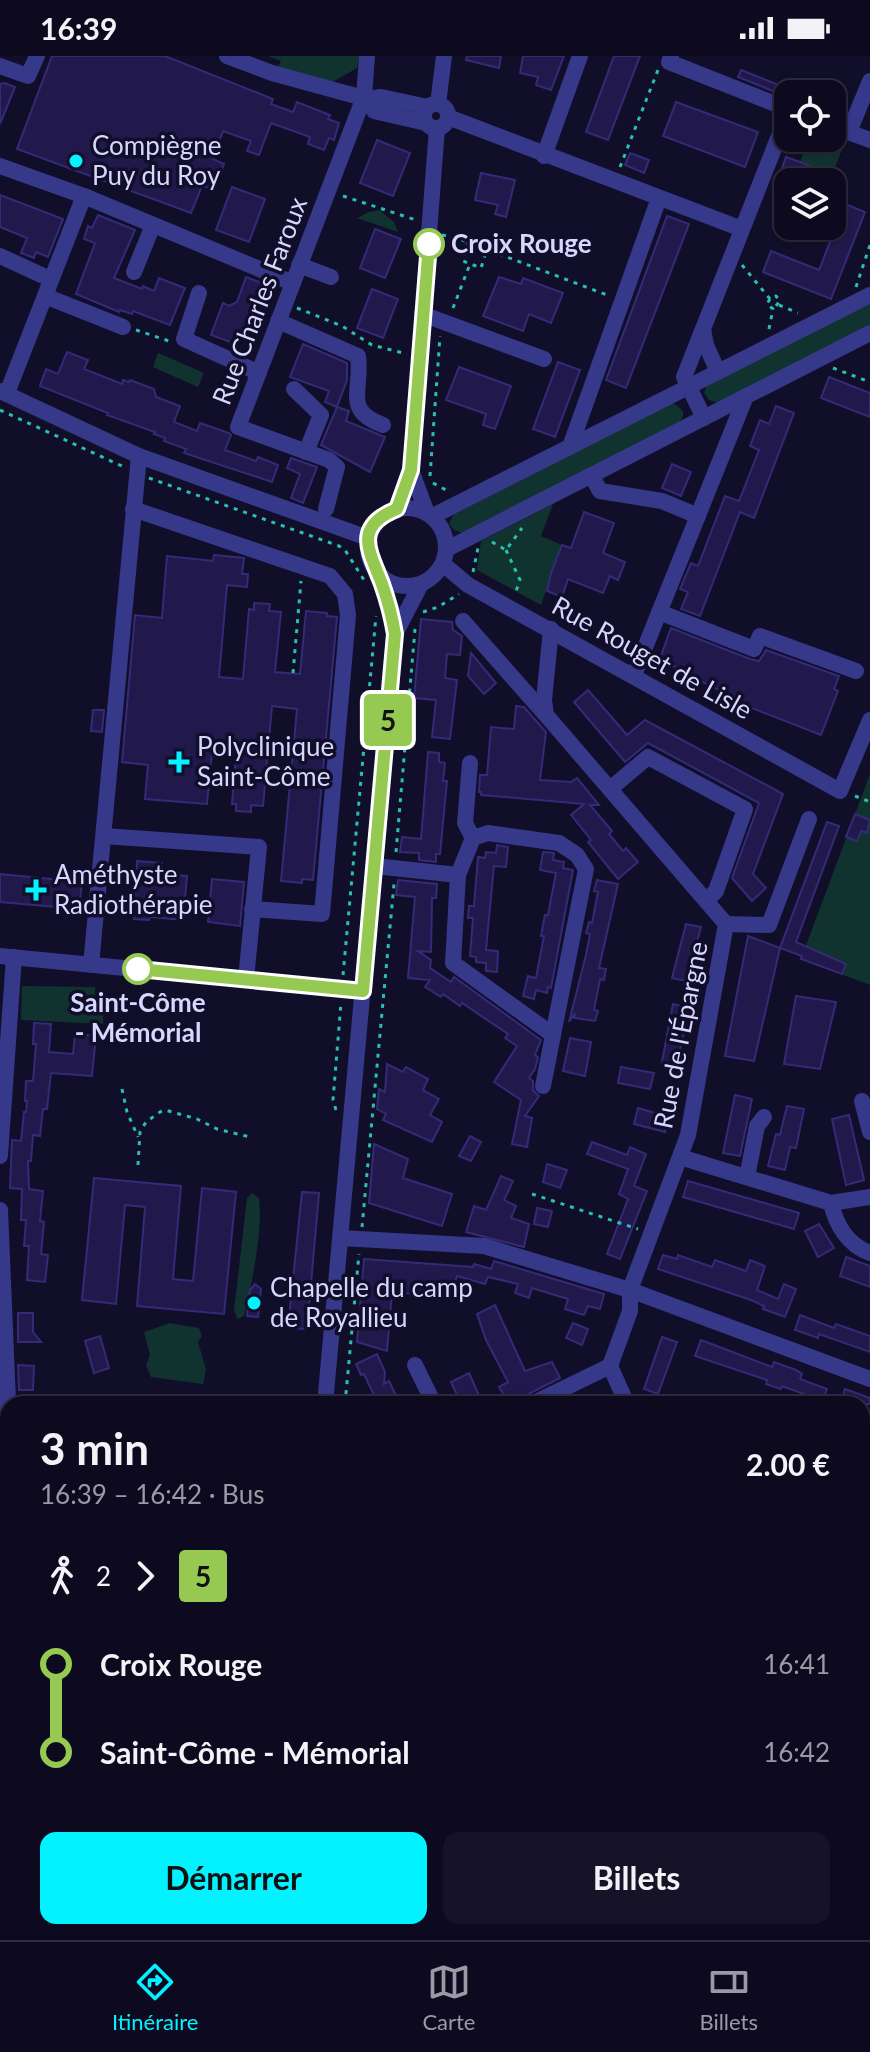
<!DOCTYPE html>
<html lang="fr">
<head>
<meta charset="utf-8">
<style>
  body { margin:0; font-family:Lato,sans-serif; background:#161328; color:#f1f3f6; height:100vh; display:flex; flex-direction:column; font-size:30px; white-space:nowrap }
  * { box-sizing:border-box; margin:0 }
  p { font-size:26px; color:#9a9aa4 }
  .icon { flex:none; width:44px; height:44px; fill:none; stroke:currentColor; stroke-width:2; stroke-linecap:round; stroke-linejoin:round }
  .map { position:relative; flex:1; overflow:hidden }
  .side { position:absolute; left:0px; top:1340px; width:870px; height:544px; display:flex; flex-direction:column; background:#0d0a1f; border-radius:24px 24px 0 0; box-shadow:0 2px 6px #0004,0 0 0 2px #2d2b3d }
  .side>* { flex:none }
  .badge { padding:0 16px; border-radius:6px; font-size:28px; line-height:52px }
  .tools { position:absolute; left:774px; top:24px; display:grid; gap:16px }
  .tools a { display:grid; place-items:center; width:72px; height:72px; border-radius:16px; background:#0d0a1f; box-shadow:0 2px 6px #0004,0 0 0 2px #2d2b3d; font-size:40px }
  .map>.badge { position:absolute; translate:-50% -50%; box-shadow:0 0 0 4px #fff }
  .legs { display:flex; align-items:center; gap:12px; height:88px; padding:0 40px; font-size:26px }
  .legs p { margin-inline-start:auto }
  .headline { display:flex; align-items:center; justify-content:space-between; height:136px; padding:0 40px }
  h1 { font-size:44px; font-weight:700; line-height:60px }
  .button { display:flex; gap:16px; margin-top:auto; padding:16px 40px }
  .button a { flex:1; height:92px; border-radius:16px; background:#02f2ff; color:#111; font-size:32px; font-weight:700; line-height:92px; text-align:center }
  .button a+a { background:#161328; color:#f1f3f6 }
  ul { padding:0 40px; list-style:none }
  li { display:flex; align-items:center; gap:28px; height:88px; font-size:30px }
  li i { display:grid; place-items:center; width:12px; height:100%; margin:0 10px; background:currentColor }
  li i::after { content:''; width:20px; height:20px; margin:-10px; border:6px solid; border-radius:50%; background:#0d0a1f }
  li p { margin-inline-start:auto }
  li:first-child i { background:linear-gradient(#0000 50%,currentColor 0) }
  li:last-child i { background:linear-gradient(currentColor 50%,#0000 0) }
  .status { display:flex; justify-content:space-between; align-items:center; height:56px; padding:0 40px; background:#0d0a1f; direction:ltr }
  .status svg { height:22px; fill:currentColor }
  .dock { display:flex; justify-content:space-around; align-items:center; height:112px; border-top:2px solid #2d2b3d; background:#0d0a1f; font-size:22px; color:#9a9aa4 }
  .dock a { display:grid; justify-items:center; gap:4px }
  .dock .on { color:#02f2ff }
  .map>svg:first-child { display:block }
  .green { fill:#113330 }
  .building { fill:#21194b; stroke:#352a78; stroke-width:2 }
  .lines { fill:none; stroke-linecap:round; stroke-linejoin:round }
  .path { stroke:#28c1b0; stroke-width:3; stroke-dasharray:4 6; stroke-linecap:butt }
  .minor { stroke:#36388a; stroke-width:16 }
  .line-1-casing { stroke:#fff; stroke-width:18 }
  .line-1 { stroke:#96c952; stroke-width:12 }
  .poi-dot { fill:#02f2ff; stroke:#110e29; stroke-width:3 }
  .stop-1-dot { fill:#fff; stroke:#96c952; stroke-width:4 }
  .labels { text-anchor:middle; stroke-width:7; stroke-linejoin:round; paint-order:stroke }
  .poi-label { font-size:26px; fill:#d8d6ff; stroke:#110e29; text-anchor:start }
  .stop-label { font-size:26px; font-weight:bold; fill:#d8d6ff; stroke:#110e29; text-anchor:start }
  .street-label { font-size:26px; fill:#d8d6ff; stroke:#110e29 }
</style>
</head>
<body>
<div class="status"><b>16:39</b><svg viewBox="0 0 49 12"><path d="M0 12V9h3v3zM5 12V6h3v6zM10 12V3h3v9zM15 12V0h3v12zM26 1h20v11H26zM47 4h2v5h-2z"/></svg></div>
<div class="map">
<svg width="870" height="1884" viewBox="0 0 870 1884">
  <rect width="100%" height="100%" fill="#110e29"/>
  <g class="green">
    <path d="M268 0H359L357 12 331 27 277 13 281 5Z"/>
    <path d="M832 78 846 83 832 119 800 106 808 82H832Z"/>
    <path d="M379 154 394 166 398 176 357 162 369 156Z"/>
    <path d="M870 246V270L718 347 709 344 704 337 707 329Z"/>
    <path d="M158 297 204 317 198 331 153 311Z"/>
    <path d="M668 348H675L683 355V361L679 367 463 477 454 474 449 468 453 459Z"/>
    <path d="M553 448 541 480 562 489 541 549 477 514 481 485Z"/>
    <path d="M870 718V929L801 903Z"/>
    <path d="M22 930 95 931V939L104 941 103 968 21 964Z"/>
    <path d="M252 1137 259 1142C263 1175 252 1227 244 1260L238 1263 234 1255 247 1142Z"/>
    <path d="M170 1267 199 1272 202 1280 198 1286 206 1314 203 1328 151 1321 146 1309 150 1299 144 1276Z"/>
  </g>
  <g class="building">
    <path d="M52 0H165L273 43 271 48 293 56 297 46 330 59 328 63 339 67 334 84 329 82 324 94 308 88 310 81 271 67 259 99 247 95 251 85 223 75 213 103 224 108 214 134 202 130 191 157 17 93Z"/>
    <path d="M467 0H501L499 12 466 4Z"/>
    <path d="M523 0H564L551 34 536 29 538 21 520 17Z"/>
    <path d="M614 0H640L608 84 586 76Z"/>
    <path d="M741 14 792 34 791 38 788 41 738 21Z"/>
    <path d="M4 27 15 31 0 68V28Z"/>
    <path d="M676 46 758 76 745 111 663 80Z"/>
    <path d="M377 84 410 97 393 140 360 127Z"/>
    <path d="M630 97 649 104 644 117 625 109Z"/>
    <path d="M786 101 800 106 847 126H819L782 112Z"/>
    <path d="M481 117 515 124 506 161 495 158 498 149 475 144Z"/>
    <path d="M232 131 265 143 249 186 216 174Z"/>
    <path d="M0 139 63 163 48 201 36 196 34 202 21 197 27 182 0 171Z"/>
    <path d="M845 148 865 156 831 243 763 216 771 195 819 214Z"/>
    <path d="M98 159 135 174 114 222 142 233 143 230 154 235 159 222 185 232 170 269 133 255 132 258 120 254 119 256 76 238 95 187 84 183 88 170 92 172Z"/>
    <path d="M667 160 689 168 626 332 606 324Z"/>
    <path d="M375 173 401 183 385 222 360 212Z"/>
    <path d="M246 221 272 231 260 269 257 268 253 278 240 276 236 288 211 279 223 247 229 250 237 246Z"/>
    <path d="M499 221 521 228 523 222 563 237 551 267 529 258 523 275 483 260Z"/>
    <path d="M372 233 398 243 383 282 357 272Z"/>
    <path d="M303 288 347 307V324L337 351 349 355 346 365 385 381 370 416 321 389 337 351 325 346 329 335 290 321Z"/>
    <path d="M67 296 88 304 84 313 122 328 123 324 129 326 130 324 154 333 156 341 180 350 174 366 197 375 200 367 229 377 231 379 225 394 256 405 258 401 278 409 272 426 184 397 186 393 164 385 165 382 154 378 155 376 107 359 108 357 40 330 46 313 58 318Z"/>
    <path d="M558 306 580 314 555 381 533 373Z"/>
    <path d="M459 311 511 330 495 373 483 369 486 358 446 344Z"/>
    <path d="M829 321 870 337V361L821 342Z"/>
    <path d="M776 350 794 357 754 462 740 456 700 560 681 553 688 536 680 533 691 507 698 510 725 440 739 445 759 394 750 390 760 364 769 368Z"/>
    <path d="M291 402 317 411 303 447 291 442 300 418 287 412Z"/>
    <path d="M672 408 691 416 681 440 662 432Z"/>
    <path d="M584 456 614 467 603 497 625 506 618 524 610 520 603 537 568 523 562 541 547 535 551 517 562 489 571 492Z"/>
    <path d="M214 499 244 502 242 518H248L247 531 227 529 219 621 243 623 249 553 254 554V547L270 548 269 555 281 556 275 616 300 618 306 555 327 557V560L337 561 313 824 302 823V827L281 825 297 653 272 650 263 750 251 749V756L236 755V748H232L237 688 213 686 207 748 145 743 148 709 122 706 135 559 162 562 167 500 213 505Z"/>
    <path d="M421 563 452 566 453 574 462 580 460 599 447 598 445 622 457 624 450 683 432 681 436 644 414 642Z"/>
    <path d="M671 572 750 603 759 605 766 594 839 620 834 633 838 635 821 679 739 647 741 641 719 634 682 616 683 614 659 605Z"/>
    <path d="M471 597 496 627 484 638 468 620Z"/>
    <path d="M588 634 627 679 645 664 783 738 753 818 766 832 752 845 732 822 759 747 648 687 625 706 574 646Z"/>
    <path d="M516 650 524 651 546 676 540 724 571 726 577 722 599 749H590L612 775 609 778 623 795 626 792 638 806 618 823 588 786 591 784 571 759 584 748 481 739V736H479L480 719H487L491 671 514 673Z"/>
    <path d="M93 654H104L102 676 91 675Z"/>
    <path d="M428 696 439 697V706L445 707 443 725H447L440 798H436V806L419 804V797L400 796 402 781 421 783Z"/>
    <path d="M855 758 870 764 867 777 861 775 857 785 846 781Z"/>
    <path d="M827 766 839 770 796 886 846 908 842 918 801 903 802 900 780 892Z"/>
    <path d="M497 789 508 791 506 811 494 810 488 872 486 894 498 895 497 916 486 915V907L476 906V901L470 900 473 862H468L469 850H474L478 801 485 802 486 796 496 797Z"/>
    <path d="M543 796 554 797 553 804 564 806 563 812 573 814 551 932 548 931 547 937 536 934 534 943 523 940 528 920 536 922 544 880H541L545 859H548L556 817 540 814Z"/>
    <path d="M137 805 162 807 161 818 187 820 183 864 150 861 149 864 134 863Z"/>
    <path d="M0 818 82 826 79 853 0 846Z"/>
    <path d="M212 823 244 826 240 870 208 866Z"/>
    <path d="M398 824 437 828 436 842H432L431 896 418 895 431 904 430 912 451 926 454 921 541 984 535 999 538 1001 535 1013 529 1022 533 1025V1034L539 1040 525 1060 532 1062 527 1091 512 1088 521 1044 494 1026 517 990 505 982 508 978 462 947 460 950 443 938 441 941 425 931 430 924 408 922 415 841 396 839Z"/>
    <path d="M597 824 618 828 599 912 606 913 604 924 600 923 594 954 598 955 595 965 574 962 575 957 569 966 586 899 590 878 586 877 589 866 592 867 598 836 594 835Z"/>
    <path d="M686 868 701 871 697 886H700L695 912 699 913 696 927 672 922Z"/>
    <path d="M748 880 780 892 754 1005 725 1000Z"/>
    <path d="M796 940 836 946 820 1013 784 1008Z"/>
    <path d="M673 948 689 952 677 1009 662 1006Z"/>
    <path d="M34 967 51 968 49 996 73 998 75 978 96 980 92 1020 51 1017 47 1053H43L40 1080 33 1079 31 1105H28L29 1133 43 1135 40 1165 44 1166 41 1198 48 1199 45 1226 27 1224 29 1190H24L26 1164H21L22 1133 10 1132 12 1084 21 1085 24 1056H26L27 1045H25L26 1025H33L36 988H33Z"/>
    <path d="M570 982 591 986 585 1020 563 1015Z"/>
    <path d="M387 1008 403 1016 406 1011 428 1023 423 1034 439 1043 430 1059 442 1066 432 1086 383 1064 386 1058 377 1053 379 1033 385 1036Z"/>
    <path d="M621 1011 654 1017 650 1033 618 1027Z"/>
    <path d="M735 1039 752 1043 740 1100 723 1097Z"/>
    <path d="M787 1050 804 1053 796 1092 790 1091 785 1114 768 1110 776 1078 780 1079Z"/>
    <path d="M638 1052 669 1061 665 1076 634 1068Z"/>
    <path d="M849 1059 864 1124 846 1129 832 1063Z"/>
    <path d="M470 1080 481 1086 471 1105 459 1100Z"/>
    <path d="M592 1086 627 1099 630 1091 646 1098 634 1130 647 1135 620 1203 607 1198 628 1143 619 1138 628 1113 587 1098Z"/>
    <path d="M374 1088 408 1103 403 1122 452 1138 442 1170 369 1147Z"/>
    <path d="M547 1108 567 1114 560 1132 543 1126Z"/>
    <path d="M501 1120 513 1125 504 1144 516 1150 511 1162 529 1168 524 1191 466 1176 474 1150 486 1154Z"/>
    <path d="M94 1122 181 1130 173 1223 193 1225 202 1132 236 1136 224 1258 137 1250 145 1151 125 1149 116 1248 82 1244Z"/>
    <path d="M688 1125 799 1157 794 1173 683 1141Z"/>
    <path d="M302 1136 319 1137 307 1273 288 1272Z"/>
    <path d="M537 1152 552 1155 548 1171 534 1168Z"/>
    <path d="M819 1168 834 1192 818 1201 805 1175Z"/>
    <path d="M663 1199 677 1203 678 1199 712 1211 715 1204 746 1215 750 1204 765 1210 757 1234 778 1243 784 1228 796 1233 785 1261 763 1253 764 1250 751 1244 658 1213Z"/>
    <path d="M846 1201 870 1210V1231L840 1220Z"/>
    <path d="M364 1203 473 1211 474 1208 491 1213 494 1205 604 1238 600 1253 588 1250 584 1259 565 1253 568 1243 532 1232 529 1242 515 1237 518 1228 488 1221 485 1228 457 1220 451 1238 443 1237 442 1240 392 1236 387 1295 357 1286Z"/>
    <path d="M255 1228 261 1233 258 1261 247 1260 250 1234Z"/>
    <path d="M495 1249 525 1315 552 1306 560 1322 509 1348 499 1331 508 1326 486 1284 477 1258Z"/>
    <path d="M18 1257H33V1276L41 1286H18Z"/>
    <path d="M800 1259 834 1272 836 1268 870 1280V1296L819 1278 818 1282 795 1274Z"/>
    <path d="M573 1267 588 1273 582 1289 566 1282Z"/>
    <path d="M100 1280 109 1312 94 1317 85 1285Z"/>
    <path d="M662 1281 677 1286 658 1338 644 1333Z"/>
    <path d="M701 1284 772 1311 774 1306 796 1314 802 1318 800 1323 827 1333 822 1347 803 1340 804 1338 782 1330 781 1333 766 1328 767 1324 695 1300Z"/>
    <path d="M377 1298 385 1316 384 1328 389 1325 400 1348H378L364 1318 361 1319 356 1308Z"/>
    <path d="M18 1309 34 1310 33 1334H19Z"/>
    <path d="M469 1317 483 1348H461L451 1326Z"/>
    <path d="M845 1333 870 1342V1348H840Z"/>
  </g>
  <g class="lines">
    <g class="path">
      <path d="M620 111 658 14"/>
      <path d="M343 140 416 164"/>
      <path d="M442 179 457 182 607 239"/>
      <path d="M468 186 463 205 481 212 487 193"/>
      <path d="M742 209 770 243"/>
      <path d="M856 231 870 189"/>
      <path d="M779 249 798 257"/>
      <path d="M297 252 342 270 372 289 407 298"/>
      <path d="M453 252 470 208"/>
      <path d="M769 273 773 253 767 248 771 241 776 240 780 245 773 253"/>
      <path d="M136 274 169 285"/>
      <path d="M833 312 870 326"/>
      <path d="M0 354 124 411"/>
      <path d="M430 420 440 280"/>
      <path d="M149 422 339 490 345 494 364 524"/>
      <path d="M433 427 448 435"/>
      <path d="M492 486 506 494 522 472"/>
      <path d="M506 494 520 524 515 538"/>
      <path d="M473 516 478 492"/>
      <path d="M423 556 438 551 459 538"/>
      <path d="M293 617 301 525"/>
      <path d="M855 740 870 746"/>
      <path d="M396 796 415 573"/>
      <path d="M343 919 376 560"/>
      <path d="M122 1033 127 1056 138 1081"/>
      <path d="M336 1054 333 1044 341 947"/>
      <path d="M138 1109 140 1076 146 1066 160 1056 165 1054 197 1063 217 1073 250 1081"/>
      <path d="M532 1138 638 1173"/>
      <path d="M362 1171 394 828"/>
      <path d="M345 1348 359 1198"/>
    </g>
    <g class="minor">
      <path d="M227 0 272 17 367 43 381 41 428 51"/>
      <path d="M671 0 669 6 788 53"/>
      <path d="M0 10 28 20 37 0"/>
      <path d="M367 43 374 55 426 67"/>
      <path d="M438 48 444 0"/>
      <circle cx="436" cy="60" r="12"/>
      <path d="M448 61 742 173"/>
      <path d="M832 70 870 84"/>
      <path d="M849 76 870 25"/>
      <path d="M544 100 580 0"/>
      <path d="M0 110 84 140"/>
      <path d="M0 200 50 223"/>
      <path d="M299 209 331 221"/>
      <path d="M134 216 153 169"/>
      <path d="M199 237 184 283 259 317"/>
      <path d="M45 240 123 271"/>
      <path d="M422 258 544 303"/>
      <path d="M278 265 358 300C363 334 342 354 383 369"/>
      <path d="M703 273 706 289 718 316"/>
      <path d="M294 333 321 359 306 396"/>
      <path d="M0 335 139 400 368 482"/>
      <path d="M7 337 84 140 293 227"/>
      <path d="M704 362 684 321 788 57"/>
      <path d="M570 391 659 142"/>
      <path d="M411 414 427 457"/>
      <path d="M591 419 600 435 662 445 698 460"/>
      <circle cx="407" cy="491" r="39"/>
      <path d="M133 453 330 520 345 538 348 559 322 858 252 853"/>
      <path d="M326 453 337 411 329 404 238 371 364 41 367 0"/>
      <path d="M397 453 411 414 437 72"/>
      <path d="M433 460 870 239"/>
      <path d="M447 493 870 277"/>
      <path d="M443 508 468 529 840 735 870 664"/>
      <path d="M659 556 754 593 760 580 856 615"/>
      <path d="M463 565 545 658"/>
      <path d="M551 573 544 644 546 659 726 868 688 1079 630 1234V1255L610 1310 627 1348"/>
      <path d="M395 578 421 528"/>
      <path d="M634 619 746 340"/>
      <path d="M470 707 465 767 473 782"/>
      <path d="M610 733 648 701 745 753 716 835 706 845"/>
      <path d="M104 780 259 791 246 923"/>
      <path d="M375 810 458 819 453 907 553 979 586 813 577 799 559 787 488 777 473 782 458 819"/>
      <path d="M726 868 769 869 809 763"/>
      <path d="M0 900 363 935"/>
      <path d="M91 909 139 400"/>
      <path d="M543 1030 553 979"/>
      <path d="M862 1045 870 1076"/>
      <path d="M0 1100 14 901"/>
      <path d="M680 1101 831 1147 870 1141"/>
      <path d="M747 1121 757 1070 764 1061"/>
      <path d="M831 1147C836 1169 848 1189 870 1197"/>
      <path d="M0 1154 8 1345 2 1371 0 1399"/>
      <path d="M341 1182 484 1190 630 1234 870 1323"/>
      <path d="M415 1309 434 1348"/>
      <path d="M325 1348 395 578 391 552 378 518"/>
      <path d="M532 1348 610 1310"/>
      <path d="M862 1503 870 1500"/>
      <path d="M0 1591 8 1592"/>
      <path d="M862 1707 870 1710"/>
      <path d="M8 1722 4 1752 8 1825"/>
      <path d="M16 1876 17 1884"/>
      <path d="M410 1876 414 1884"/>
      <path d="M454 1876 458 1884"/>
      <path d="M662 1876 666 1884"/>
      <path d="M276 1884V1876"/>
      <path d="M552 1884 557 1876"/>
      <path d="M629 1884 646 1876"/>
      <path d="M715 1884 732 1876"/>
      <path d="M844 1884 860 1876"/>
    </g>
  </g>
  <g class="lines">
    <g class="line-1-casing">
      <path id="line-1" d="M138 913 363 935 395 578C392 560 388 545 382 528 370 496 352 471 397 453L411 414 429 188"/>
    </g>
    <use href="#line-1" class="line-1"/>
  </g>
  <g class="poi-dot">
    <circle cx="76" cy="105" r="8"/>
    <path d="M175 694h8v8h8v8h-8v8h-8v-8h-8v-8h8z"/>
    <path d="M32 822h8v8h8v8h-8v8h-8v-8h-8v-8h8z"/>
    <circle cx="254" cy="1247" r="8"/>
  </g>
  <g class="stop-1-dot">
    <circle cx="429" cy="188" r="14"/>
    <circle cx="138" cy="913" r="14"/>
  </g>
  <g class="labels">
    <g class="poi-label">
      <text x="92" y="99">Compiègne<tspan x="92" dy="30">Puy du Roy</tspan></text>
      <text x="197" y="700">Polyclinique<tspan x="197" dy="30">Saint-Côme</tspan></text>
      <text x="54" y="828">Améthyste<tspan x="54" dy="30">Radiothérapie</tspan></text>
      <text x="270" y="1241">Chapelle du camp<tspan x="270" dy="30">de Royallieu</tspan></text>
    </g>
    <g class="stop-label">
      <text x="451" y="197">Croix Rouge</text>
      <text x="138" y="956" text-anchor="middle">Saint-Côme<tspan x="138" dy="30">- Mémorial</tspan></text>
    </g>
    <g class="street-label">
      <text transform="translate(260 245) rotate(-69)" y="9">Rue Charles Faroux</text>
      <text transform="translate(652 602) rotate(29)" y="9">Rue Rouget de Lisle</text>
      <text transform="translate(681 979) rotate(-79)" y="9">Rue de l'Épargne</text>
    </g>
  </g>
</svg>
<div class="tools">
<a><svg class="icon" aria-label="locate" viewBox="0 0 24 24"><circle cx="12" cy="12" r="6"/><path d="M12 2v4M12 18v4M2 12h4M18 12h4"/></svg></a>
<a><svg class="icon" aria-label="layers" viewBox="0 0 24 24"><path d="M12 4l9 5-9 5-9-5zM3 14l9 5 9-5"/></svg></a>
</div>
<b class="badge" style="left:388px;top:664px;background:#96c952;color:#111">5</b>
<section class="side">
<div class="headline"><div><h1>3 min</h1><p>16:39 – 16:42 · Bus</p></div><b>2.00 €</b></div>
<div class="legs"><svg class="icon" aria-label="walk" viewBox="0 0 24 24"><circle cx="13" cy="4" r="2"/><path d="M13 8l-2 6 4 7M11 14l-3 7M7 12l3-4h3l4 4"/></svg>2<svg class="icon" aria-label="forward" viewBox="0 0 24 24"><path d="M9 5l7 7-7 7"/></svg><b class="badge" style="background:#96c952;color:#111">5</b></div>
<ul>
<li><i style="color:#96c952"></i><b>Croix Rouge</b><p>16:41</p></li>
<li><i style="color:#96c952"></i><b>Saint-Côme - Mémorial</b><p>16:42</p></li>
</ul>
<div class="button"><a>Démarrer</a><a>Billets</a></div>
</section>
</div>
<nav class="dock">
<a class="on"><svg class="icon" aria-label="directions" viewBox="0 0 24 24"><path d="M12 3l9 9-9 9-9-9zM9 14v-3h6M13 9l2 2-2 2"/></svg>Itinéraire</a>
<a><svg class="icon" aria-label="map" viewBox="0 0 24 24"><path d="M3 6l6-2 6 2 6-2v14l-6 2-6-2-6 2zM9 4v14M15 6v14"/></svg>Carte</a>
<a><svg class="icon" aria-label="tickets" viewBox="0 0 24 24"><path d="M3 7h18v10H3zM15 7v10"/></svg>Billets</a>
</nav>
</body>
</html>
